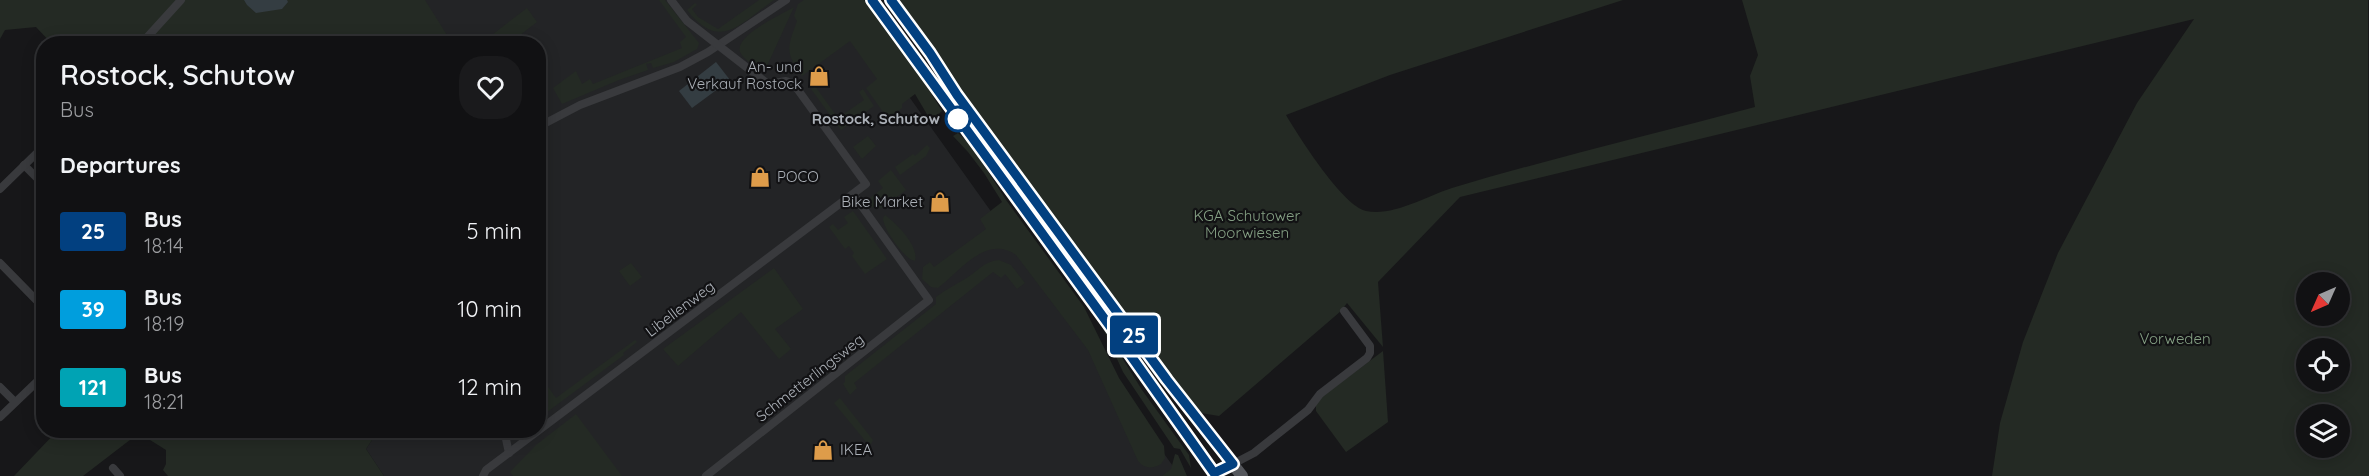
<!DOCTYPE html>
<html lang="en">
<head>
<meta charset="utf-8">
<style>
  body { margin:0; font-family:Quicksand,sans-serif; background:#1a1a1c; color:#f1f3f6; height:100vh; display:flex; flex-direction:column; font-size:22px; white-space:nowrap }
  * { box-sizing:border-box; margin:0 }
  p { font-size:20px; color:#9c9da0 }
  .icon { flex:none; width:33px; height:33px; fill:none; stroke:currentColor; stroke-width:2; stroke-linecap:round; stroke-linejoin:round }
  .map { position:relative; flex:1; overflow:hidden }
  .side { position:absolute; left:36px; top:36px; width:510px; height:402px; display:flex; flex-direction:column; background:#111113; border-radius:24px; box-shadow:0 3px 15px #0003,0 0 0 2px #303133 }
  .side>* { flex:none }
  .badge { padding:0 12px; border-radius:4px; font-size:21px; line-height:39px }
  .needle { width:39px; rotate:225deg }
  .tools { position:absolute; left:2296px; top:272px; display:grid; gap:12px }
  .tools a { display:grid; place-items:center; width:54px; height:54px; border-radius:50%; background:#111113; box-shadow:0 3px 15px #0003,0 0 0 2px #303133; font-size:30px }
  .map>.badge { position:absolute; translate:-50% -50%; box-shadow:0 0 0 3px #fff }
  h2 { padding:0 24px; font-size:22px; line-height:54px }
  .round { display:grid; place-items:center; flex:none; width:63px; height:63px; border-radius:24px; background:#1a1a1c }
  .summary { display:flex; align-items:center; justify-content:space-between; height:102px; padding:0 24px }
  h1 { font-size:28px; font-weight:600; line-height:45px }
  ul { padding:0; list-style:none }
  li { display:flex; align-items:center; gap:18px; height:78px; padding:0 24px }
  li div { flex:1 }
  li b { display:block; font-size:22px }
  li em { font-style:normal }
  li .badge { min-width:66px; font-weight:700; text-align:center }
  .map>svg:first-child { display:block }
  .built { fill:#232426 }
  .green { fill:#242a24; fill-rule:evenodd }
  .water { fill:#343d42 }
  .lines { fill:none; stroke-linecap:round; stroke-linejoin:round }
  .minor { stroke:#393a3d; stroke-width:8 }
  .primary { stroke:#55575c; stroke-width:12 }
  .line-casing { stroke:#fff; stroke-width:14 }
  .line { stroke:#024080; stroke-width:9 }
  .stop-dot { fill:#fff; stroke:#024080; stroke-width:3 }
  .labels { text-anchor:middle; stroke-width:4.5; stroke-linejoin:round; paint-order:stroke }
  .poi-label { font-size:15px; fill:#abb0b7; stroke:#121214; text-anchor:end }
  .stop-label { font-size:15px; font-weight:bold; fill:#abb0b7; stroke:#121214; text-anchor:end }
  .park-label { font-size:15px; fill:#85a084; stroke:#121214 }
  .street-label { font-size:15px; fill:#abb0b7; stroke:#121214 }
</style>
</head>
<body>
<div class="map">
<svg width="2369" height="476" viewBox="0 0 2369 476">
  <rect width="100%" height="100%" fill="#171719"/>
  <path class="built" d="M398 0H840L1180 476H384L366 449 378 431 538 430V44L410 43Z"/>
  <g class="green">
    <path d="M0 0H425L452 43 52 44 36 27 5 30 0 39Z"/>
    <path d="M659 0H665L699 43 697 49 674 62 653 68 651 63 646 64 648 70 619 80 562 104 553 88 576 71 582 84 590 79 593 84 682 48 680 42 686 37Z"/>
    <path d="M759 0H774C741 23 720 53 687 10L695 3 697 5 692 9 698 17 718 29Z"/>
    <path d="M804 0H864L926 85 942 111 931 121 915 94 902 104V108L888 119 866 88 877 79 850 41 802 76C785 52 787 48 797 21L794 16 798 4Z"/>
    <path d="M899 0H1623L1390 75 1286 115C1299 137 1343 206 1366 211 1392 217 1427 196 1452 188 1552 158 1654 134 1755 107L1750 76 1758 55 1742 0H2368L2369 476H1992L2000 423 2023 342 2058 253 2137 103 2194 19 1460 197 1378 282 1383 347 1347 303 1341 311 1219 416 1201 413 1171 377 950 75ZM2307 282H2340V315H2307ZM2307 348H2340V381H2307ZM2307 414H2340V447H2307Z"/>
    <path d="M794 7 767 66 762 71C755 66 743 59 740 52 734 35 783 14 794 7Z"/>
    <path d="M527 8 537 22 515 39 518 43H486L484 41Z"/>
    <path d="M815 86 838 118 864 100 859 92 863 89 874 106 841 130 811 89Z"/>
    <path d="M958 133 972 146 1006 200 1084 307 1119 378 1164 446 1165 458 1161 464C1152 469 1145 469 1138 461L1088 350 1016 255C986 234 959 272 938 288L931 287 922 279 923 267 930 262 934 267 986 229 980 219 1002 202 984 173 968 152 953 136Z"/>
    <path d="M868 136 876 146 862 159 853 147Z"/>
    <path d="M927 145 930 148 926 156 900 175 895 167 913 154 915 156Z"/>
    <path d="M891 170 906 190 882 208 870 207 866 201 883 188 878 181Z"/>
    <path d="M853 211 887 259 865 274 852 256 854 253 849 246 845 249 829 227 833 224 838 230 848 223 844 217Z"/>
    <path d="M885 215C897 224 919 246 915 261 905 260 883 229 883 218Z"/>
    <path d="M999 260 1011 265 1025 283 1017 289 1005 274 1001 278 993 272 854 383 857 388 850 395 843 384 845 382V376L936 304V297C945 290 955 285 965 279 977 272 984 261 999 260Z"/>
    <path d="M631 263 642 277 630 286 619 271Z"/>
    <path d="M774 268 803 309 775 329 791 349 779 359 741 312 678 366 663 349Z"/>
    <path d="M1101 324 1142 390 1189 455 1191 468 1180 449 1174 448 1123 372Z"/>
    <path d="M635 340 637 342 623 353 624 355 539 418V374L556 398Z"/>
    <path d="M1383 351 1388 422 1346 452 1316 411V405L1323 396Z"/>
    <path d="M840 398 873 440 871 444 867 443 834 403Z"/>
    <path d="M576 414 622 476H513L510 472 536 445Z"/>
    <path d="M58 430 378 431 366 449 384 476H168L163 470 166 464V450L139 433 83 476H14Z"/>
    <path d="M1175 454 1178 455 1187 476H1162L1171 469Z"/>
  </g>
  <g class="water">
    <path d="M244 0H287L288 2 282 9 256 13 247 5Z"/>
    <path d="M716 62 730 80 692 108 679 91Z"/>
  </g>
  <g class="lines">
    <g class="minor">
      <path d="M141 44 181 0"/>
      <path d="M538 127 580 105 680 67 708 52 786 0"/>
      <path d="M24 165 44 185"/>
      <path d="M0 189 44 146"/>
      <path d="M0 263 44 308"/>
      <path d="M0 387 15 402"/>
      <path d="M0 417 44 375"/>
      <path d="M504 430 509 453"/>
      <path d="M1233 464 1254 453 1308 410 1320 394 1367 358 1370 353V346L1344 311"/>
      <path d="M113 468 120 476"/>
      <path d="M483 476 486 470 866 184 793 83 786 81 768 84 687 21 671 0"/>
      <path d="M706 476 929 300 853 194"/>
    </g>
    <g class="primary">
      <path d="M872 0 1109 325 1217 476"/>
      <path d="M891 0 930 53 957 95 1167 380 1242 476"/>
    </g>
  </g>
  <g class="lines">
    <g class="line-casing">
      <path id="line" d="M872 0 1109 325 1214 473 1233 464 1167 380 957 95 930 53 891 0"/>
    </g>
    <use href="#line" class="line"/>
  </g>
  <defs>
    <g id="shop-bare" transform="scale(1.62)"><path d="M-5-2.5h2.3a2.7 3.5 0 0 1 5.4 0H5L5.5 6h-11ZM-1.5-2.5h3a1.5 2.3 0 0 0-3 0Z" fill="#de9c4a" stroke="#121214" stroke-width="2.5" paint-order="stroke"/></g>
  </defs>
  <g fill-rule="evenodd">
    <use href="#shop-bare" x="819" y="76"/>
    <use href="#shop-bare" x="760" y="177"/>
    <use href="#shop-bare" x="940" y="202"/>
    <use href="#shop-bare" x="823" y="450"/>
  </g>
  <circle class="stop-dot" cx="958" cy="119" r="12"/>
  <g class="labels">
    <g class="poi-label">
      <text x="802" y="72">An- und<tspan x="802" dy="17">Verkauf Rostock</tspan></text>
      <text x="777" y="182" text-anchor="start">POCO</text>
      <text x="923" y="207">Bike Market</text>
      <text x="840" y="455" text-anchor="start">IKEA</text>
    </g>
    <g class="stop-label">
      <text x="940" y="124">Rostock, Schutow</text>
    </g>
    <g class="park-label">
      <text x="1247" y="221">KGA Schutower<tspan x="1247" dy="17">Moorwiesen</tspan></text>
      <text x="2175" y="344">Vorweden</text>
    </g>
    <g class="street-label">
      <text transform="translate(680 309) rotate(-37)" y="5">Libellenweg</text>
      <text transform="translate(810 378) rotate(-38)" y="5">Schmetterlingsweg</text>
    </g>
  </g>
</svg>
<div class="tools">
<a><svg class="needle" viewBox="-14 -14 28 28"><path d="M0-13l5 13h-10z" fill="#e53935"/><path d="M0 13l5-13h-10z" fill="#9c9da0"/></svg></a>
<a><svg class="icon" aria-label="locate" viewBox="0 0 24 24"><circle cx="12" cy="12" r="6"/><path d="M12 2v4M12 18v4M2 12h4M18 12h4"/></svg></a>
<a><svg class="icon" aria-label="layers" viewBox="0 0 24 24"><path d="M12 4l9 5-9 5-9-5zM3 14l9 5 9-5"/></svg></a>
</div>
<b class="badge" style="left:1134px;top:335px;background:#024080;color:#fff">25</b>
<section class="side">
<div class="summary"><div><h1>Rostock, Schutow</h1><p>Bus</p></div><a class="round"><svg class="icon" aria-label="heart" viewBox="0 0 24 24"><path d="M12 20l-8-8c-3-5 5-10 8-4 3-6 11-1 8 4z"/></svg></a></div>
<h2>Departures</h2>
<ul>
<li><span class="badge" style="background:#024080;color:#fff">25</span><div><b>Bus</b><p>18:14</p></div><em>5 min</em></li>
<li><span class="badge" style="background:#009edd;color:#fff">39</span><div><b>Bus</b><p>18:19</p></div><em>10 min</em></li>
<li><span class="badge" style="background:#00a3b4;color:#fff">121</span><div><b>Bus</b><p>18:21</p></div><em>12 min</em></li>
</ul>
</section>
</div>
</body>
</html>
